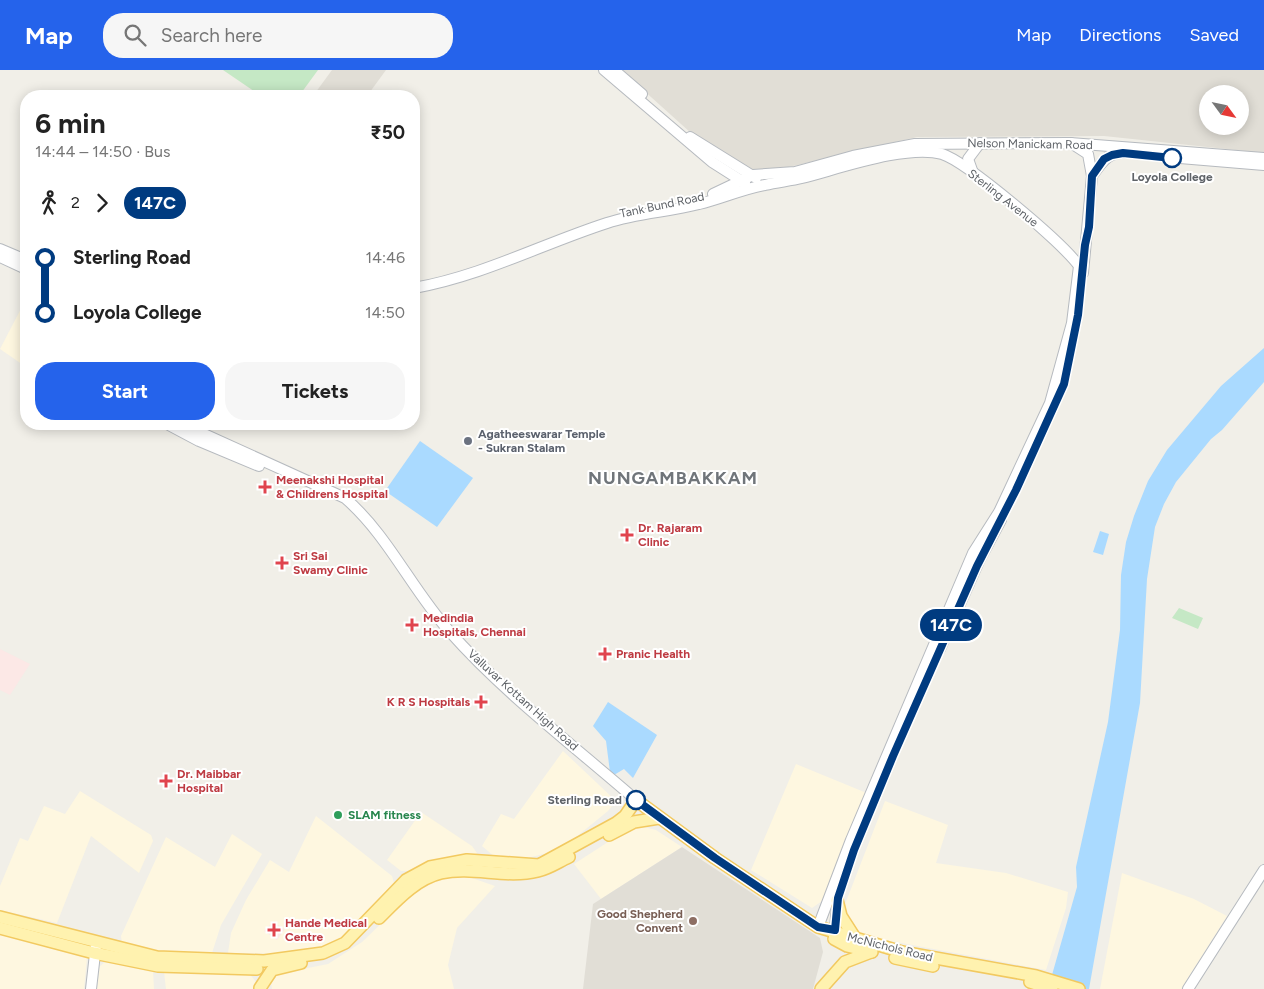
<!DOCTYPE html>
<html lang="en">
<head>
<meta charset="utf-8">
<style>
  body { margin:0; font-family:Figtree,sans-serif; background:#f6f6f6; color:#222; height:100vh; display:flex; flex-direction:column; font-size:19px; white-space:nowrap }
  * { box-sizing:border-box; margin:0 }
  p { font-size:16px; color:#767676 }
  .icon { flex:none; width:28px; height:28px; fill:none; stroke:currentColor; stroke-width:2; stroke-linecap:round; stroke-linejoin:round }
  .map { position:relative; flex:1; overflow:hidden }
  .details { position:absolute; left:20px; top:20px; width:400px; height:340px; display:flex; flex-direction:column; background:#fff; border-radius:20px; box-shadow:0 2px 12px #0003 }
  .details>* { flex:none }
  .badge { padding:0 10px; border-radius:16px; font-size:18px; line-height:32px }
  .needle { width:32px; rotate:123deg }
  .controls { position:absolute; left:1199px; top:15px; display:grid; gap:10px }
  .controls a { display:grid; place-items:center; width:50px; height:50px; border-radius:50%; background:#fff; box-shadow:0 2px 12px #0003; font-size:25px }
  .map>.badge { position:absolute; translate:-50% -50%; box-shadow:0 0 0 2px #fff }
  .legs { display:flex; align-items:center; gap:8px; height:55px; padding:0 15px; font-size:16px }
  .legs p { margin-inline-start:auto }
  .summary { display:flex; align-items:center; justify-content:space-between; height:85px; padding:0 15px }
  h1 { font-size:28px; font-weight:700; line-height:38px }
  .primary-button { display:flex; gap:10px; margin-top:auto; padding:10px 15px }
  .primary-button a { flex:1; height:58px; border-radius:20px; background:#2563eb; color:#fff; font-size:20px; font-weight:700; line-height:58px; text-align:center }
  .primary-button a+a { background:#f6f6f6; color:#222 }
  ul { padding:0 15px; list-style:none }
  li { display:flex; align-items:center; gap:18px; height:55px; font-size:19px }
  li i { display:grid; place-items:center; width:8px; height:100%; margin:0 6px; background:currentColor }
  li i::after { content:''; width:12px; height:12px; margin:-6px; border:4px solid; border-radius:50%; background:#fff }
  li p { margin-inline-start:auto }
  li:first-child i { background:linear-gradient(#0000 50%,currentColor 0) }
  li:last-child i { background:linear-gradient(currentColor 50%,#0000 0) }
  header { display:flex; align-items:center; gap:30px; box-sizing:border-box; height:70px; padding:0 25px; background:#2563eb; color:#fff }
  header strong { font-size:24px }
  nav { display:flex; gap:28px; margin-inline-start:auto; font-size:18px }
  .search { width:350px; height:45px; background:#f6f6f6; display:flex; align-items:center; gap:12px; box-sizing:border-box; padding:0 18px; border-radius:20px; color:#767676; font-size:19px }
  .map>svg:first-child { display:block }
  .commercial { fill:#fef7e0 }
  .education { fill:#e1ded6; fill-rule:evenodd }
  .medical { fill:#fce8e6 }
  .green { fill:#c5e8c5 }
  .water { fill:#aadaff }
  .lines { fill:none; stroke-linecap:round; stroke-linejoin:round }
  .secondary-casing { stroke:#b6babf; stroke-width:12 }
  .primary-casing { stroke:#f2c960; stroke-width:14 }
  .secondary { stroke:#fff; stroke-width:10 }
  .primary { stroke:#fff2af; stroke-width:11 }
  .line-1-casing { stroke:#fff; stroke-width:11 }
  .line-1 { stroke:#003b80; stroke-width:8 }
  .stop-1-dot { fill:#fff; stroke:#003b80; stroke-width:2.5 }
  .worship-dot { fill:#6b7280; stroke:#fff; stroke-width:2 }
  .health-dot { fill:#e0444e; stroke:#fff; stroke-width:2 }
  .leisure-dot { fill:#2e9e5b; stroke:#fff; stroke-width:2 }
  .education-dot { fill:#8d6e63; stroke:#fff; stroke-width:2 }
  .labels { text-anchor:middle; stroke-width:4; stroke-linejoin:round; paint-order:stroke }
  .street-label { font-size:12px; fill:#5f6368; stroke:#fff }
  .stop-label { font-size:12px; font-weight:bold; fill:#5f6368; stroke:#fff }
  .worship-label { font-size:12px; font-weight:bold; fill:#5b616d; stroke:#fff; text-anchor:start }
  .health-label { font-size:12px; font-weight:bold; fill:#be3a42; stroke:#fff; text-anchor:start }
  .leisure-label { font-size:12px; font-weight:bold; fill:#27864d; stroke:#fff; text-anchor:start }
  .education-label { font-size:12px; font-weight:bold; fill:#785e54; stroke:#fff; text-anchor:end }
  .district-label { font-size:18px; font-weight:bold; letter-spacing:1px; fill:#70757a; stroke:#fff }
</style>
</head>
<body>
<header>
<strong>Map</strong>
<div class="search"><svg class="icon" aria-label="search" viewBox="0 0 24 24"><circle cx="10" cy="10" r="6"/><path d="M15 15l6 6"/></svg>Search here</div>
<nav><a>Map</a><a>Directions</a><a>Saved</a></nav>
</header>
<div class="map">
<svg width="1264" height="919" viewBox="0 0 1264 919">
  <rect width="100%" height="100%" fill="#f1efe8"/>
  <g class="commercial">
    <path d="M26 229V297L0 279Z"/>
    <path d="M563 681 616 731 608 741 560 780 519 790 495 787 482 776 501 744 514 749Z"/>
    <path d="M796 694 869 724 822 831 812 838 751 800Z"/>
    <path d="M80 721 151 765 153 771 139 803 91 766 57 853 0 840V816L20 768 28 771 44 736 65 744Z"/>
    <path d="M885 731 948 755 936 793 1006 803 1068 822 1066 838 1046 900 864 866 849 860 842 842Z"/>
    <path d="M421 742 472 776 477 783 473 787 458 785 412 801H401L387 790Z"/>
    <path d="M316 746 392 806 394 813 342 868 323 879 283 884 228 883 231 863 246 830 270 790 289 802Z"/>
    <path d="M640 756 656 760 682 777 601 829 574 794 625 761Z"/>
    <path d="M232 764 262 784 221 855 212 883H159L122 874 121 866 166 767 215 797Z"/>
    <path d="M443 798 495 816 457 858 448 895 454 919H272L271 912 278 904 328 894 362 872 393 842 415 813Z"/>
    <path d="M1122 803 1194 829 1227 846 1181 919H1100Z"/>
    <path d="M0 863 87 887 84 919H0Z"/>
    <path d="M105 892 148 897 153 900 154 919H97L100 896Z"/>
    <path d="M164 902 249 903 256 912 257 919H166Z"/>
  </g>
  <g class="education">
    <path d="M332 0H386L367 26H313Z"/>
    <path d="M621 0H1264V83L1104 66 917 67 763 103 740 97 691 63ZM1208 24H1240V56H1208Z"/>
    <path d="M682 777 820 868 823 882 813 919H583L593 834Z"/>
  </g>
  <g class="medical">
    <path d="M0 579 30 594 10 625 0 620Z"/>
    <path d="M273 852 285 859 277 870 264 861Z"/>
  </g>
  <g class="green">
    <path d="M223 0H318L299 26H261Z"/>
    <path d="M1179 538 1203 548 1198 559 1172 548Z"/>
  </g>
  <g class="water">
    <path d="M1264 278V312L1222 360 1211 369 1176 412 1164 434 1155 457 1147 509 1140 633 1089 919H1048L1077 817 1076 797 1108 652 1120 560 1121 505 1126 472 1134 446 1148 411 1167 380 1221 316Z"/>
    <path d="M420 371 473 408 437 457 385 421Z"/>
    <path d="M1100 461 1109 464 1103 485 1093 482Z"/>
    <path d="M608 632 657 665 633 708 624 699 614 705 610 702 606 671 593 656Z"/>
  </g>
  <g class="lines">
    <g class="secondary-casing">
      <g id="secondary">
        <path d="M604 0 712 92 745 113"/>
        <path d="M614 0 642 24"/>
        <path d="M690 67 756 108"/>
        <path d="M1071 73 1088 84 1092 106 1083 203"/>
        <path d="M1168 87 1264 95"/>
        <path d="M973 103 968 89 980 73"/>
        <path d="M1092 106C1104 89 1109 81 1131 83"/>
        <path d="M713 124 753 105 795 102 853 86 915 74 1070 73 1264 88"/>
        <path d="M0 179 26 190"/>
        <path d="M0 187 26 199"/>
        <path d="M414 218C482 206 542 174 607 153 637 143 669 142 699 134 721 129 742 119 765 115 777 112 790 111 802 108 838 99 907 74 942 84 967 92 1063 173 1079 196L1072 253 1050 333 999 442 973 483 851 770 818 857"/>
        <path d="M167 354 199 371 259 396"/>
        <path d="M182 354 345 428C388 465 412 520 450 562 505 624 573 675 636 730"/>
        <path d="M940 579 979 491 1001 450"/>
        <path d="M834 868 837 836"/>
        <path d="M91 919 96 875"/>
        <path d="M1188 919 1264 800"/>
      </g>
    </g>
    <g class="primary-casing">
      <g id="primary">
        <path d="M609 765 634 752 659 748"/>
        <path d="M837 830 841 846 857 871"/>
        <path d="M0 847 157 887 264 891 323 883 345 873 406 810 430 797 467 790 539 795 616 753 625 746 636 730 715 788 818 857 902 882 1036 906 1079 919"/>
        <path d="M379 848C397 830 416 809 441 803 473 796 506 809 538 801 550 798 558 792 569 787"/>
        <path d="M0 858 94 883 158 896 257 899"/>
        <path d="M834 869 847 876 872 882"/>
        <path d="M895 888 933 896"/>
        <path d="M1030 912 1052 919"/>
        <path d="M260 918 272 900 301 893"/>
        <path d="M821 919 845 892 871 882"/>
      </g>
    </g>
    <use href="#secondary" class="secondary"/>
    <use href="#primary" class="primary"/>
  </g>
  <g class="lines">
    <g class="line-1-casing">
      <path id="line-1" d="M636 730 715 788 818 857 835 860 838 828 854 780 893 686 977 496 1016 420 1064 314 1078 245 1085 175 1089 157 1092 106 1104 89 1112 85 1123 83 1172 88"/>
    </g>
    <use href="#line-1" class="line-1"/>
  </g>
  <g class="stop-1-dot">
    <circle cx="1172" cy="88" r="9"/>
    <circle cx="636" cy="730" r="9"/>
  </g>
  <circle class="worship-dot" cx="468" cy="371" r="5"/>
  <g class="health-dot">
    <path d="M262.5 409.5h5v5h5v5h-5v5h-5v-5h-5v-5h5z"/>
    <path d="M624.5 457.5h5v5h5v5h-5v5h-5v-5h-5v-5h5z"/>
    <path d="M279.5 485.5h5v5h5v5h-5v5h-5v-5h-5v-5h5z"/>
    <path d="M409.5 547.5h5v5h5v5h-5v5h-5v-5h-5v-5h5z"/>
    <path d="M602.5 576.5h5v5h5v5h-5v5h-5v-5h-5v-5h5z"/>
    <path d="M478.5 624.5h5v5h5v5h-5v5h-5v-5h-5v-5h5z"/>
    <path d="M163.5 703.5h5v5h5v5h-5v5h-5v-5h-5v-5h5z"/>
    <path d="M271.5 852.5h5v5h5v5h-5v5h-5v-5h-5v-5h5z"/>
  </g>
  <circle class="leisure-dot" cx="338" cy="745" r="5"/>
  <circle class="education-dot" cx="693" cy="851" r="5"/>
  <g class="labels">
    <g class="street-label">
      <text transform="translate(1030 74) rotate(1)" y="4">Nelson Manickam Road</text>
      <text transform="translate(1003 128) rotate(38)" y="4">Sterling Avenue</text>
      <text transform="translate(662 135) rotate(-12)" y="4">Tank Bund Road</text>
      <text transform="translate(523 630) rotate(42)" y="4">Valluvar Kottam High Road</text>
      <text transform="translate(890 877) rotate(14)" y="4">McNichols Road</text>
    </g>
    <g class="stop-label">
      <text x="1172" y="111">Loyola College</text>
      <text x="622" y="734" text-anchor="end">Sterling Road</text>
    </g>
    <g class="worship-label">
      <text x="478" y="368">Agatheeswarar Temple<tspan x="478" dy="14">- Sukran Stalam</tspan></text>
    </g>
    <g class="health-label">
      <text x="276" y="414">Meenakshi Hospital<tspan x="276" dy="14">&amp; Childrens Hospital</tspan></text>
      <text x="638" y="462">Dr. Rajaram<tspan x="638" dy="14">Clinic</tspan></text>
      <text x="293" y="490">Sri Sai<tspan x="293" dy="14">Swamy Clinic</tspan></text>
      <text x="423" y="552">Medindia<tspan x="423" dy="14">Hospitals, Chennai</tspan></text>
      <text x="616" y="588">Pranic Health</text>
      <text x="470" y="636" text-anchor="end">K R S Hospitals</text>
      <text x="177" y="708">Dr. Maibbar<tspan x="177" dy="14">Hospital</tspan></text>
      <text x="285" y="857">Hande Medical<tspan x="285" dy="14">Centre</tspan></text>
    </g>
    <g class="leisure-label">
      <text x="348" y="749">SLAM fitness</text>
    </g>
    <g class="education-label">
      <text x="683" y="848">Good Shepherd<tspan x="683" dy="14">Convent</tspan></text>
    </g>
    <g class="district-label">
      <text x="673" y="414">NUNGAMBAKKAM</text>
    </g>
  </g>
</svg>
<div class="controls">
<a><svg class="needle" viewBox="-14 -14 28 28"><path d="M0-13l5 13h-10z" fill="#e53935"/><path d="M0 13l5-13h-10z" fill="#767676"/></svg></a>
</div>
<b class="badge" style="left:951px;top:555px;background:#003b80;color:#fff">147C</b>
<section class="details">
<div class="summary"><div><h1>6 min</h1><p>14:44 – 14:50 · Bus</p></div><b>₹50</b></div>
<div class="legs"><svg class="icon" aria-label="walk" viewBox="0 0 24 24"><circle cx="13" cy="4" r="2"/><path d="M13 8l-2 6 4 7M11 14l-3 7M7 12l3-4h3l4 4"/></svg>2<svg class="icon" aria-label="forward" viewBox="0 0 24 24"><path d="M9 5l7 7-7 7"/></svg><b class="badge" style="background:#003b80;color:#fff">147C</b></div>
<ul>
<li><i style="color:#003b80"></i><b>Sterling Road</b><p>14:46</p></li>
<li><i style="color:#003b80"></i><b>Loyola College</b><p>14:50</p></li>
</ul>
<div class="primary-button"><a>Start</a><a>Tickets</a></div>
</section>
</div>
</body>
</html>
